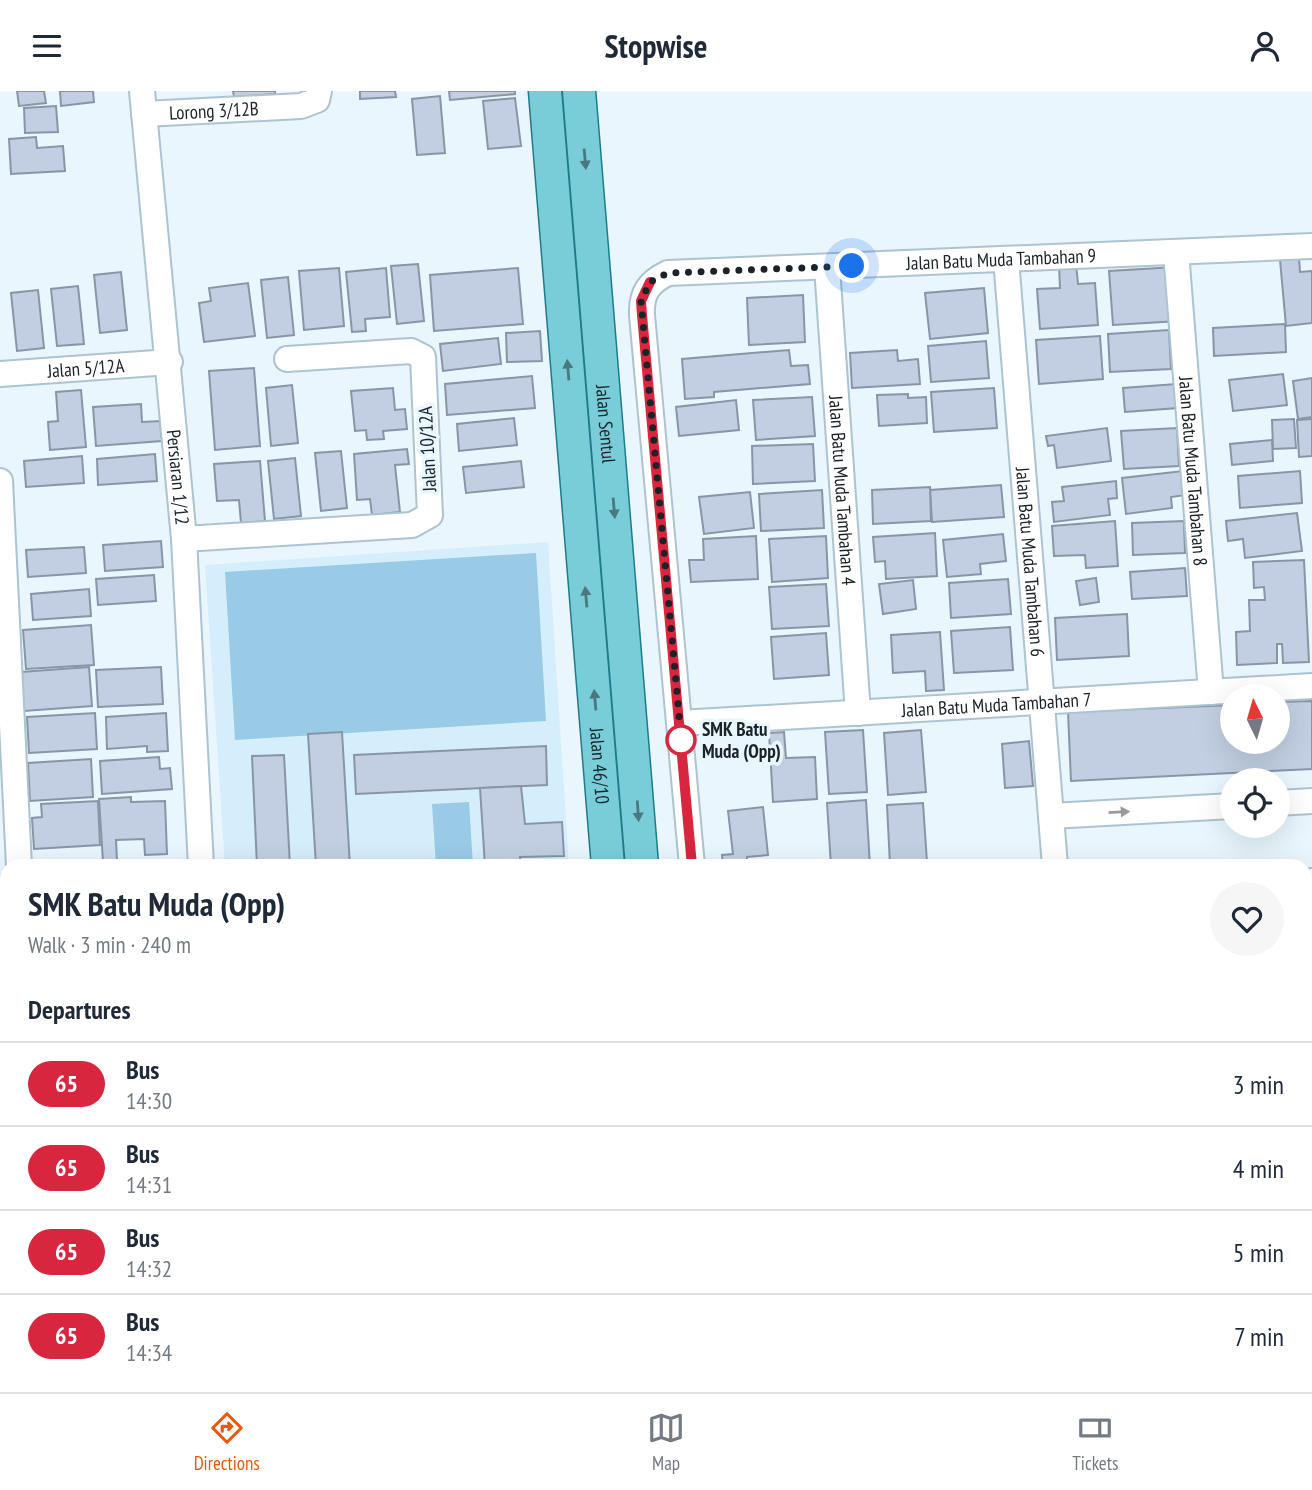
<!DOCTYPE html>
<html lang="en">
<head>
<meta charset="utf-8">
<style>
  body { margin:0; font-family:"PT Sans Narrow",sans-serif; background:#f6f6f7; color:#1f2937; height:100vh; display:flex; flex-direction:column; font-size:26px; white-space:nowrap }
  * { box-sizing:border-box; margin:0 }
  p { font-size:23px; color:#747a83 }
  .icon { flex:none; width:38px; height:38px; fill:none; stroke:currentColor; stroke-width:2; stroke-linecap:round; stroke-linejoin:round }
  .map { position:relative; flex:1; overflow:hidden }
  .panel { position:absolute; left:0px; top:768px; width:1312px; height:534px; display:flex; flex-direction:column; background:#fff; border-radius:21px 21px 0 0; box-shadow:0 7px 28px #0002 }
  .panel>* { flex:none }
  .badge { padding:0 14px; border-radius:23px; font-size:24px; line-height:46px }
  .needle { width:46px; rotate:355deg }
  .tools { position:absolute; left:1220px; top:593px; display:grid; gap:14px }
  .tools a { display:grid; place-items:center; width:70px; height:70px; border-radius:50%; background:#fff; box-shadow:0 7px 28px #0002; font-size:35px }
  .you { position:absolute; width:35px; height:35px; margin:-18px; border:5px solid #fff; border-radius:50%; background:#1a73e8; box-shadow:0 0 0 10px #1a73e833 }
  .map>.badge { position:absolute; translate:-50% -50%; box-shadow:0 0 0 4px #fff }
  h2 { padding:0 28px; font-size:26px; line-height:63px }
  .round { display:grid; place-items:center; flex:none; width:74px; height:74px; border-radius:37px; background:#f6f6f7 }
  .summary { display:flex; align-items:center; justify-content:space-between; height:119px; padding:0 28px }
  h1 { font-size:33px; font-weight:700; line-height:52px }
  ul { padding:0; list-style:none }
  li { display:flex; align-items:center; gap:21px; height:84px; padding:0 28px; border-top:2px solid #e0e1e3 }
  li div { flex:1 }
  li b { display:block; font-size:26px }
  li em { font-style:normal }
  li .badge { min-width:77px; font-weight:700; text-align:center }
  header { display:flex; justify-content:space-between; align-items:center; height:91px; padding:0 28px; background:#fff; font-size:32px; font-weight:700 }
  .tabs { display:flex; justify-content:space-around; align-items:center; height:98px; border-top:2px solid #e0e1e3; background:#fff; font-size:19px; color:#747a83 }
  .tabs a { display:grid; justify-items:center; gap:4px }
  .tabs .active { color:#ea580c }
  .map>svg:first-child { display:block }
  .built { fill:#d5eefc }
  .green { fill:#99cae6 }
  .building { fill:#c2cfe2; stroke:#8895a7; stroke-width:2 }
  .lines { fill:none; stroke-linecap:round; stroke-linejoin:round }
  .minor-casing { stroke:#adc3d0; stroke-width:28 }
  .major-casing { stroke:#1e7b8a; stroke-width:35 }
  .minor { stroke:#fff; stroke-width:24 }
  .major { stroke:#79cdd9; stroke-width:32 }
  .oneway { fill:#4a7880 }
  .oneway2 { fill:#989c9e }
  .line-casing { stroke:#fff; stroke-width:16 }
  .line { stroke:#d7263d; stroke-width:10 }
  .walk { stroke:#1b2328; stroke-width:7; stroke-dasharray:0 12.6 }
  .stop-dot { fill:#fff; stroke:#d7263d; stroke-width:3.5 }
  .labels { text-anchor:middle; stroke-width:7; stroke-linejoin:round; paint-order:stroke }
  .street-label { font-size:19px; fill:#1b2328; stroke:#e9f6fe }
  .stop-label { font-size:19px; font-weight:bold; fill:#1b2328; stroke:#e9f6fe; text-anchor:start }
</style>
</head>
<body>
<header><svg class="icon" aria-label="menu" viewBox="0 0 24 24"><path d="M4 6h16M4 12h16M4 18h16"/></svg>Stopwise<svg class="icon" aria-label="person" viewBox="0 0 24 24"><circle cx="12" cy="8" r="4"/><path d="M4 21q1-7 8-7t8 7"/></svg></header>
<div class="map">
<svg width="1312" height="1301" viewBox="0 0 1312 1301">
  <rect width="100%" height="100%" fill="#e9f6fe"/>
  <path class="built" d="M548 451 569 775H225L205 474Z"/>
  <g class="green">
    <path d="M536 462 546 630 235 649 225 481Z"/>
    <path d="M469 711 473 775H436L432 713Z"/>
    <rect x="1306" y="807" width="6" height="337"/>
  </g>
  <g class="building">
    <path d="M17 0H44L46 12 19 15Z"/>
    <path d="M60 0H93L94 11 61 15Z"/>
    <path d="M233 0H275V3L234 6Z"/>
    <path d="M360 0H395L396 6 360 8Z"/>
    <path d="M449 0H515V3L450 9Z"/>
    <path d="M440 5 445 62 417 64 412 8Z"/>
    <path d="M515 7 521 55 488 58 483 10Z"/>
    <path d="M56 15 58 41 25 42 24 17Z"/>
    <path d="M36 46 37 57 63 55 65 80 11 83 9 48Z"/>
    <path d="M1299 167 1300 181 1312 180V232L1286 235 1280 169Z"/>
    <path d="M1076 172 1078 193 1095 192 1098 234 1040 238 1037 198 1060 197 1059 174Z"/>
    <path d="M418 173 424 230 397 233 391 175Z"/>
    <path d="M1175 176 1179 230 1113 234 1109 180Z"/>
    <path d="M339 177 344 235 304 239 299 180Z"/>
    <path d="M386 177 390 226 365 228 366 240 352 241 346 181Z"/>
    <path d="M518 177 523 233 434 240 430 184Z"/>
    <path d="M121 181 127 239 100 242 94 184Z"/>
    <path d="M288 186 294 244 267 247 261 189Z"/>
    <path d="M248 192 255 245 204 251 199 212 211 210 209 197Z"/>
    <path d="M78 195 84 253 57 255 51 198Z"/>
    <path d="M984 197 988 242 930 248 925 202Z"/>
    <path d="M38 199 44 257 17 260 11 202Z"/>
    <path d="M803 204 805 251 749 254 747 207Z"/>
    <path d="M1285 233 1286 261 1214 265 1213 237Z"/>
    <path d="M1169 239 1171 278 1110 281 1108 243Z"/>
    <path d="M540 240 542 270 507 271 506 242Z"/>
    <path d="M1100 245 1103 288 1039 293 1036 249Z"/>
    <path d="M498 247 501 273 443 280 440 253Z"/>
    <path d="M986 250 989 287 931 291 928 255Z"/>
    <path d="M789 259 791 275 808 274 810 293 714 301V306L685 308 682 268Z"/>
    <path d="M897 259 898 270 918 268 920 293 852 297 850 262Z"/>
    <path d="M254 277 260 355 215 359 209 280Z"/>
    <path d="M1283 283 1287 314 1233 320 1229 289Z"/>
    <path d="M532 285 535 317 447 324 445 293Z"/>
    <path d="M1312 287V326L1298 328 1293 290Z"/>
    <path d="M1176 293 1178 317 1125 321 1123 297Z"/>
    <path d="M292 294 298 352 271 355 266 297Z"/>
    <path d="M393 297 395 319 405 318 407 338 383 340 384 348 367 349 366 339 355 340 351 300Z"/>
    <path d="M994 297 997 337 934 341 931 301Z"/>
    <path d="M81 299 86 356 50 359 48 331 58 330 56 301Z"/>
    <path d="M908 303V307L926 306 927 332 879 335 877 304Z"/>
    <path d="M812 306 815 345 756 349 753 309Z"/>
    <path d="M736 309 739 339 679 345 676 316Z"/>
    <path d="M141 313 142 331 160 330 162 350 96 355 93 316Z"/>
    <path d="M514 327 517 354 459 360 457 333Z"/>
    <path d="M1294 328 1296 357 1273 358 1272 329Z"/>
    <path d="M1312 328V365L1299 366 1297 329Z"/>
    <path d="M1107 337 1111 370 1057 377 1054 354 1048 355 1046 345Z"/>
    <path d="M1177 337 1179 375 1124 378 1121 340Z"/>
    <path d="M1272 349 1273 370 1232 374 1230 353Z"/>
    <path d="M813 353 815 390 753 393 752 355Z"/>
    <path d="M407 358 409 373 395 374 400 421 372 424 370 408 357 409 354 363Z"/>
    <path d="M341 360 347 417 321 420 315 362Z"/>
    <path d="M155 363 157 390 98 394 97 368Z"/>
    <path d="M82 365 84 392 26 396 24 370Z"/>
    <path d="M295 367 301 425 274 428 268 370Z"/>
    <path d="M260 370 265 430 241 432 239 409 217 410 214 373Z"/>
    <path d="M521 370 524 396 466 402 463 376Z"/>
    <path d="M1183 380 1186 404 1171 406 1172 417 1126 423 1122 387Z"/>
    <path d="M1300 380 1302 412 1240 417 1238 385Z"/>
    <path d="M1116 390 1117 407 1108 408 1110 424 1054 431 1052 411 1064 410 1062 396Z"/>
    <path d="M1001 394 1004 426 932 431 930 399Z"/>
    <path d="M930 396 931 430 873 433 872 399Z"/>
    <path d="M822 399 824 437 761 440 759 403Z"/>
    <path d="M750 401 754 437 704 443 699 406Z"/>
    <path d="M1297 422 1302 460 1245 467 1243 448 1228 450 1226 430Z"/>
    <path d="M1115 430 1118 475 1086 477 1085 464 1054 465 1052 435Z"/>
    <path d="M1184 430 1185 462 1133 464 1132 432Z"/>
    <path d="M935 442 937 485 886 488 885 470 875 471 873 446Z"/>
    <path d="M1003 443 1006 470 980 473 981 483 947 486 943 449Z"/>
    <path d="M756 445 758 488 691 491 689 469H704L703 448Z"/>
    <path d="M826 445 828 487 772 491 769 448Z"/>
    <path d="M161 450 163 476 105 480 103 454Z"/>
    <path d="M84 456 86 482 28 486 26 459Z"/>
    <path d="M1304 469 1309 571 1283 572 1282 553H1277V572L1237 574 1236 541 1250 540 1249 509H1265L1264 496 1254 497 1253 471Z"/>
    <path d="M1185 477 1187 505 1132 508 1130 481Z"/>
    <path d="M154 484 156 510 98 514 96 488Z"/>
    <path d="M1096 487 1099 511 1080 514 1076 490Z"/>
    <path d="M1008 488 1011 523 951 527 949 492Z"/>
    <path d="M913 489 916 518 883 523 879 493Z"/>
    <path d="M826 493 829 535 772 538 769 496Z"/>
    <path d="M89 498 91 525 33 529 31 503Z"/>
    <path d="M1127 523 1129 565 1057 569 1055 527Z"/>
    <path d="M91 534 94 574 26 578 23 539Z"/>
    <path d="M1010 536 1013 579 954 582 951 540Z"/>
    <path d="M940 541 944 599 926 600 925 580 893 582 891 544Z"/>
    <path d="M826 542 829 584 774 588 771 546Z"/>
    <path d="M89 576 92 615 24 620 21 581Z"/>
    <path d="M161 576 163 613 98 616 96 579Z"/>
    <path d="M1312 610V678L1071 690 1068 621 1232 614V651H1278V611Z"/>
    <path d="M95 622 97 658 29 662 27 626Z"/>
    <path d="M166 622 168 660 147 661V655L107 658 106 626Z"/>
    <path d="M863 639 867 701 829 703 825 641Z"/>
    <path d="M921 639 926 701 888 704 884 642Z"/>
    <path d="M342 641 350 775H316L308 643Z"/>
    <path d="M784 641 786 667 815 666 817 708 773 711 769 642Z"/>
    <path d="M1029 650 1033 695 1005 697 1002 653Z"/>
    <path d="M546 655 547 694 356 703 354 664Z"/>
    <path d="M284 664 290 775H257L252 665Z"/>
    <path d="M159 666 160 678 170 677 172 698 102 703 100 670Z"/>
    <path d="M91 668 93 706 30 710 28 672Z"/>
    <path d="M521 695 525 733 562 731 564 765 520 766 521 775H485L480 697Z"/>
    <path d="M131 706V711L165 710 167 763 145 764 144 748 116 749 117 770 103 771 99 708Z"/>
    <path d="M866 709 870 775H831L827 712Z"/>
    <path d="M98 710 100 754 34 758 32 727 42 726 41 713Z"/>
    <path d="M923 712 927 771 890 774 887 714Z"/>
    <path d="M763 716 768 764 747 766V775H723L722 764 733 763 728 720Z"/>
    <rect x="0" y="811" width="7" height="33"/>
    <path d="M7 850V876L0 877V851Z"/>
    <path d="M7 881V943L0 944V882Z"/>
    <path d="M7 1008V1074H5L1 1009Z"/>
    <path d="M1 1251 7 1301H0Z"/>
    <path d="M12 1295H49L50 1301H12Z"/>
    <rect x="60" y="1295" width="29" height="6"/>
    <rect x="100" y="1295" width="34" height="6"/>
    <path d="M199 1295H242V1299L199 1301Z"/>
    <path d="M831 1295H1251L1252 1299 833 1301Z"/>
  </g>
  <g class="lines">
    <g class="minor-casing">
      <g id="minor">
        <path id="s1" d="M142 0 184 448 201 775"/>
        <path id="s2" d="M144 23 301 15 317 9 319 0"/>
        <path id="s3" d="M1176 161 1211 601"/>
        <path id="s4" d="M1006 168 1055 775"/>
        <path id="s5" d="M827 176 858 622"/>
        <path id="s6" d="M0 283 170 271"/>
        <path d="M0 390 19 775"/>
        <path d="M184 448 412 434 430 424 423 266 411 260 287 268"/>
        <path id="s7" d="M680 632 1312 595"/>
        <path d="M1278 712 1312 710"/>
        <path d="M1051 725 1232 715"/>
        <path id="s8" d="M692 775 642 224C641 202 649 191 668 182L1312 155"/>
        <path d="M1306 791 1312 790"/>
        <path d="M0 980H7"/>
        <path d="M0 1156H7"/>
        <path d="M1306 1167H1312"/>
        <path d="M1306 1191H1312"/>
        <path d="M180 1295V1301"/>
      </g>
    </g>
    <g class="major-casing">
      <g id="major">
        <path id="s9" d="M545 0 608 775"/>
        <path id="s10" d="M579 0 642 775"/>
        <path d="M668 1295 669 1301"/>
        <path d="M701 1295 703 1301"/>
      </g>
    </g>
    <use href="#minor" class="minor"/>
    <use href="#major" class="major"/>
  </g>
  <defs><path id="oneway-solid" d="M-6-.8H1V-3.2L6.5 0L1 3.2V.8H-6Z" transform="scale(1.75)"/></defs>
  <g class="oneway">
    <use href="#oneway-solid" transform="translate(585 68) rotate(85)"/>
    <use href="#oneway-solid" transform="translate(568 279) rotate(-95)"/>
    <use href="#oneway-solid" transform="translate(614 417) rotate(85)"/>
    <use href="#oneway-solid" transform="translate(586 506) rotate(-95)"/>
    <use href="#oneway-solid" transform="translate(595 609) rotate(-95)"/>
    <use href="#oneway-solid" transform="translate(638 720) rotate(86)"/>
  </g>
  <use class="oneway2" href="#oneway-solid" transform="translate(1119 721) rotate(-3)"/>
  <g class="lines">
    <g class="line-casing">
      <path id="line" d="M650 191 641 210 642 224 692 775"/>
    </g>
    <use href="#line" class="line"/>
    <path class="walk" d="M681 649 682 656 641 210 650 191 668 182 852 175"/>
  </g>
  <circle class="stop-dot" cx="681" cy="649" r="14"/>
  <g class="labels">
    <g class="street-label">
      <text dy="7" stroke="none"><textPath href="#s2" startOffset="70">Lorong 3/12B</textPath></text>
      <text dy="7" stroke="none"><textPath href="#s8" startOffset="940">Jalan Batu Muda Tambahan 9</textPath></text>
      <text dy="7" stroke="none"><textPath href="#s6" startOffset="86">Jalan 5/12A</textPath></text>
      <text dy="7" stroke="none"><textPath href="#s10" startOffset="334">Jalan Sentul</textPath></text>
      <text transform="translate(427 358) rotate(-93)" y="7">Jalan 10/12A</text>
      <text dy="7" stroke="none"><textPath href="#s3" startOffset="220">Jalan Batu Muda Tambahan 8</textPath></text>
      <text dy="7" stroke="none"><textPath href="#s1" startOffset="388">Persiaran 1/12</textPath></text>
      <text dy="7" stroke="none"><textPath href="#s5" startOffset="224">Jalan Batu Muda Tambahan 4</textPath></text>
      <text dy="7" stroke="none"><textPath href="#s4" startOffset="304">Jalan Batu Muda Tambahan 6</textPath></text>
      <text dy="7" stroke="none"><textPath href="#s7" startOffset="317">Jalan Batu Muda Tambahan 7</textPath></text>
      <text dy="7" stroke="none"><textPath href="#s9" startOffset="677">Jalan 46/10</textPath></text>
    </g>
    <g class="stop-label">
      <text x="702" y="645">SMK Batu<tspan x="702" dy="22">Muda (Opp)</tspan></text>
    </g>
  </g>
</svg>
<div class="tools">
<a><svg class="needle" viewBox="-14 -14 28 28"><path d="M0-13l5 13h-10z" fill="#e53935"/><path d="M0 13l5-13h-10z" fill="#747a83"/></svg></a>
<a><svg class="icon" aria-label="locate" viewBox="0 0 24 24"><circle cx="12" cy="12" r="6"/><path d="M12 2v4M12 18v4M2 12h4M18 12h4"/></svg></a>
</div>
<div class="you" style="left:852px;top:175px"></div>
<section class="panel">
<div class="summary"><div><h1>SMK Batu Muda (Opp)</h1><p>Walk · 3 min · 240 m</p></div><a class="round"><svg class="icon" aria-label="heart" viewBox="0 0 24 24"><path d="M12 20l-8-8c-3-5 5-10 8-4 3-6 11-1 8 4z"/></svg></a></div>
<h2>Departures</h2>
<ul>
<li><span class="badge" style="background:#d7263d;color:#fff">65</span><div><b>Bus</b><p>14:30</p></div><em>3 min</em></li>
<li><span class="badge" style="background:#d7263d;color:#fff">65</span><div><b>Bus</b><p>14:31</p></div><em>4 min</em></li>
<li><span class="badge" style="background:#d7263d;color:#fff">65</span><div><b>Bus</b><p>14:32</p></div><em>5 min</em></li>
<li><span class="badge" style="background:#d7263d;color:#fff">65</span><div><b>Bus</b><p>14:34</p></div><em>7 min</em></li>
</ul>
</section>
</div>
<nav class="tabs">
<a class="active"><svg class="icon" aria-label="directions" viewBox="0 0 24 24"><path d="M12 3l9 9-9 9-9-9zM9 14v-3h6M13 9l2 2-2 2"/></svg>Directions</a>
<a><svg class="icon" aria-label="map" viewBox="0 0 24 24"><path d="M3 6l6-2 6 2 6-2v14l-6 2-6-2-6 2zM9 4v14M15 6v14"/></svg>Map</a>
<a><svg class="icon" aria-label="tickets" viewBox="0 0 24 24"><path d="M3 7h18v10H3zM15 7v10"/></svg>Tickets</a>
</nav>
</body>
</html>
